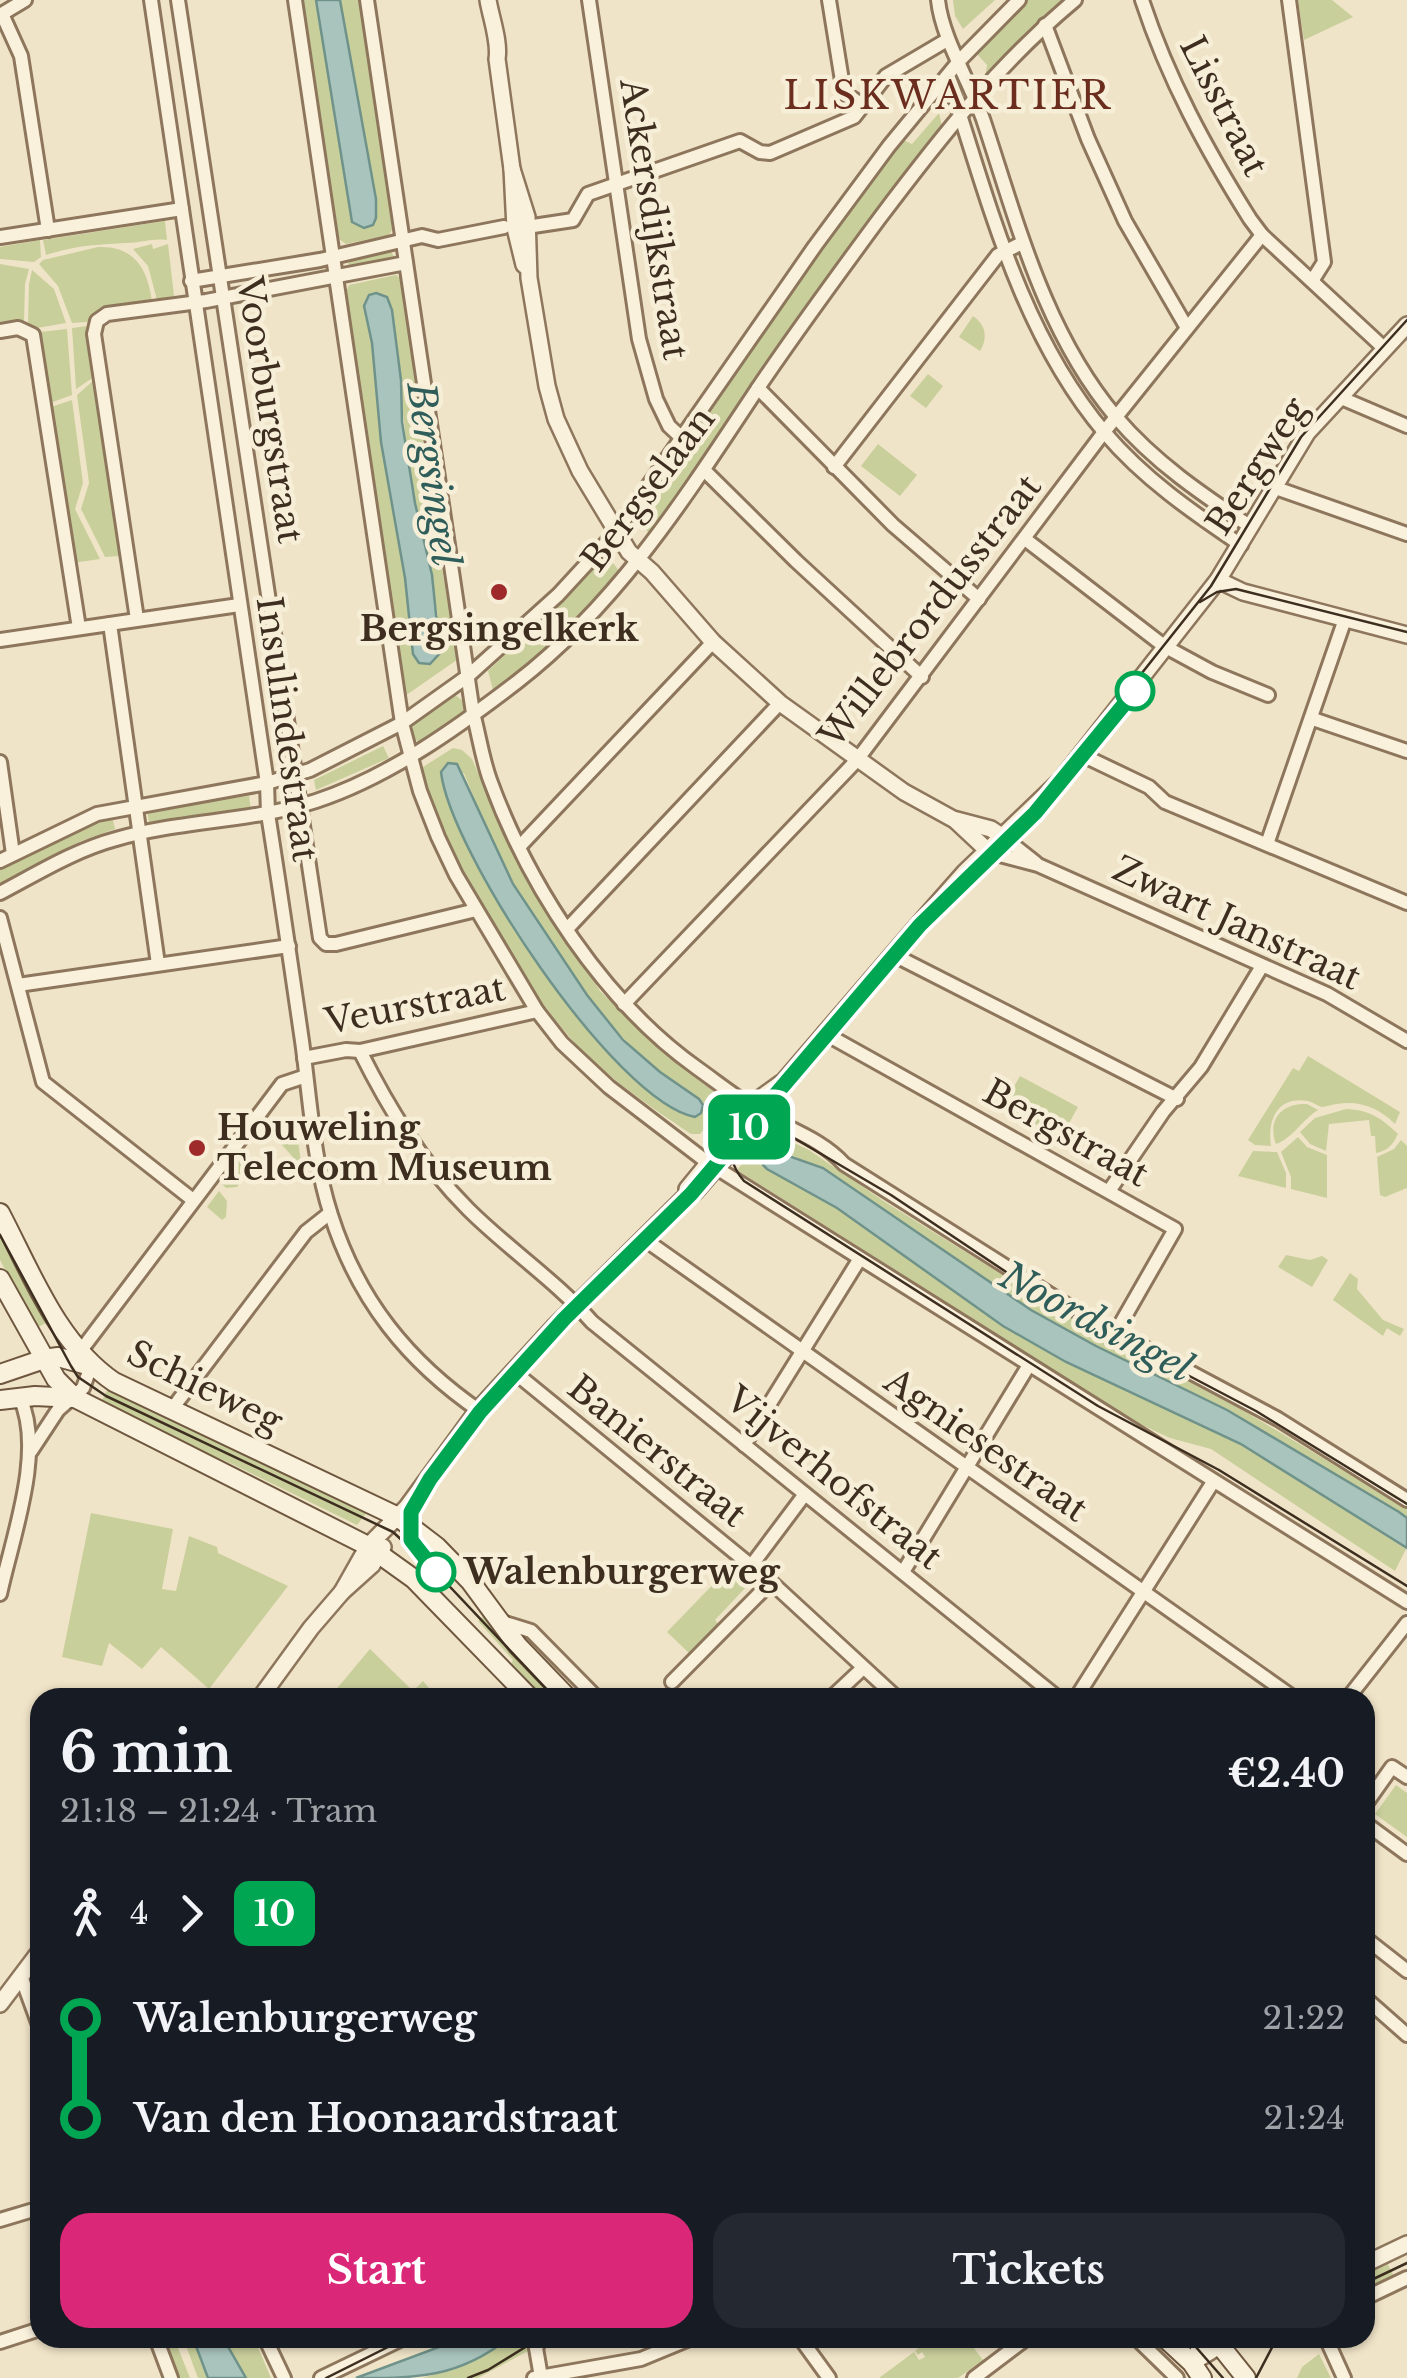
<!DOCTYPE html>
<html lang="en">
<head>
<meta charset="utf-8">
<style>
  body { margin:0; font-family:"Libre Baskerville",serif; background:#242831; color:#f1f3f6; height:100vh; display:flex; flex-direction:column; font-size:38px; white-space:nowrap }
  * { box-sizing:border-box; margin:0 }
  p { font-size:32px; color:#9ea1a6 }
  .icon { flex:none; width:55px; height:55px; fill:none; stroke:currentColor; stroke-width:2; stroke-linecap:round; stroke-linejoin:round }
  .map { position:relative; flex:1; overflow:hidden }
  .side { position:absolute; left:30px; top:1688px; width:1345px; height:660px; display:flex; flex-direction:column; background:#171b24; border-radius:30px; box-shadow:0 2px 8px #0004 }
  .side>* { flex:none }
  .badge { padding:0 20px; border-radius:15px; font-size:35px; line-height:65px }
  .map>.badge { position:absolute; translate:-50% -50%; box-shadow:0 0 0 5px #fff }
  .legs { display:flex; align-items:center; gap:15px; height:110px; padding:0 30px; font-size:32px }
  .legs p { margin-inline-start:auto }
  .overview { display:flex; align-items:center; justify-content:space-between; height:170px; padding:0 30px }
  h1 { font-size:55px; font-weight:700; line-height:75px }
  .primary-button { display:flex; gap:20px; margin-top:auto; padding:20px 30px }
  .primary-button a { flex:1; height:115px; border-radius:30px; background:#db2777; color:#fff; font-size:40px; font-weight:700; line-height:115px; text-align:center }
  .primary-button a+a { background:#242831; color:#f1f3f6 }
  ul { padding:0 30px; list-style:none }
  li { display:flex; align-items:center; gap:35px; height:100px; font-size:38px }
  li i { display:grid; place-items:center; width:15px; height:100%; margin:0 12px; background:currentColor }
  li i::after { content:''; width:25px; height:25px; margin:-12px; border:8px solid; border-radius:50%; background:#171b24 }
  li p { margin-inline-start:auto }
  li:first-child i { background:linear-gradient(#0000 50%,currentColor 0) }
  li:last-child i { background:linear-gradient(currentColor 50%,#0000 0) }
  .map>svg:first-child { display:block }
  .green { fill:#c9cf9b; fill-rule:evenodd }
  .water { fill:#a9c4bc; stroke:#6f938a; stroke-width:2.5 }
  .lines { fill:none; stroke-linecap:round; stroke-linejoin:round }
  .minor-casing { stroke:#8d765c; stroke-width:18 }
  .tertiary-casing { stroke:#8d765c; stroke-width:20 }
  .secondary-casing { stroke:#6f573f; stroke-width:22 }
  .minor { stroke:#faf1dc; stroke-width:12 }
  .tertiary { stroke:#faf1dc; stroke-width:15 }
  .secondary { stroke:#faf1dc; stroke-width:18 }
  .tram { stroke:#3d2e20; stroke-width:2.5 }
  .line-1-casing { stroke:#fff; stroke-width:22 }
  .line-1 { stroke:#00a651; stroke-width:15 }
  .poi-dot { fill:#9e2a2b; stroke:#f7eed8; stroke-width:4 }
  .stop-1-dot { fill:#fff; stroke:#00a651; stroke-width:5 }
  .labels { text-anchor:middle; stroke-width:9; stroke-linejoin:round; paint-order:stroke }
  .street-label { font-size:35px; fill:#3d2e20; stroke:#f7eed8 }
  .poi-label { font-size:35px; font-weight:bold; fill:#3d2e20; stroke:#f7eed8 }
  .stop-label { font-size:35px; font-weight:bold; fill:#3d2e20; stroke:#f7eed8; text-anchor:start }
  .neighbourhood-label { font-size:38px; letter-spacing:2.5px; fill:#6b2e1e; stroke:#f7eed8 }
  .water-label { font-size:38px; font-style:italic; fill:#2f5d5a; stroke:#f7eed8 }
</style>
</head>
<body>
<div class="map">
<svg width="1407" height="2378" viewBox="0 0 1407 2378">
  <rect width="100%" height="100%" fill="#f0e4c8"/>
  <g class="green">
    <path d="M302 0H316L352 222 376 199 340 0H359L393 228 389 235 346 244 339 239Z"/>
    <path d="M953 0H995L963 29 955 16Z"/>
    <path d="M1028 0H1065L985 77 987 65 976 53Z"/>
    <path d="M1298 0H1332L1353 17 1304 40Z"/>
    <path d="M939 113 942 126 802 315 651 535 633 516 803 269 901 139 912 144Z"/>
    <path d="M165 221 167 240C153 238 141 243 127 243 93 245 79 245 46 255L43 240Z"/>
    <path d="M40 240 41 257 34 262 0 259V247Z"/>
    <path d="M152 244 153 249 168 244 174 296 157 300 148 266 133 249Z"/>
    <path d="M98 247C134 246 147 267 152 301L101 308 87 322 72 323 58 286 39 264 43 260Z"/>
    <path d="M390 250 395 258 392 261 348 268 349 259Z"/>
    <path d="M0 264 29 269 25 284 24 322 0 324Z"/>
    <path d="M32 270 54 289 66 323 37 328 28 324 29 284Z"/>
    <path d="M396 275 401 279 430 494 454 641H458L461 657 405 696 346 292 349 285ZM376 293 392 310 408 461 438 615 413 654 405 578 381 442 372 343 364 306 369 296Z"/>
    <path d="M973 316C986 325 988 338 980 351L959 337Z"/>
    <path d="M87 326 94 377 76 389 72 328Z"/>
    <path d="M67 329 72 395 50 403 40 332Z"/>
    <path d="M928 374 943 386 926 408 910 396Z"/>
    <path d="M94 380 120 556 105 557 81 509 89 483 77 395Z"/>
    <path d="M72 400 83 483 75 509 100 559 73 563 51 407Z"/>
    <path d="M878 444 917 475 900 496 861 466Z"/>
    <path d="M604 552 621 573 553 642 500 689 493 690 488 671 570 594Z"/>
    <path d="M455 695 463 701 464 714 425 741 419 742 413 738V722Z"/>
    <path d="M383 746 389 758 316 790 314 780Z"/>
    <path d="M453 748 462 750 472 759 512 849 600 991 658 1047 724 1100V1105L700 1134H691C645 1103 597 1071 561 1027 503 956 454 866 422 780L423 767ZM464 773C506 882 569 997 660 1072L635 1079C550 995 488 895 443 785Z"/>
    <path d="M249 796 251 809 149 822 147 810Z"/>
    <path d="M112 816 115 829 81 841 0 884V868L83 825Z"/>
    <path d="M1308 1056 1400 1112 1395 1124C1379 1108 1360 1100 1337 1104 1334 1104 1325 1107 1322 1107 1317 1106 1313 1102 1308 1101 1277 1095 1267 1121 1271 1146L1255 1145 1248 1140 1293 1068 1299 1071Z"/>
    <path d="M1020 1076 1078 1107 1059 1141 1001 1110Z"/>
    <path d="M1307 1104 1318 1110C1302 1120 1293 1138 1276 1144 1267 1120 1281 1103 1307 1104Z"/>
    <path d="M1346 1109C1370 1110 1381 1118 1398 1134 1393 1144 1388 1151 1376 1153L1375 1136H1371L1369 1120 1329 1124 1326 1151 1310 1144 1300 1132 1315 1118Z"/>
    <path d="M291 1130 297 1134 302 1169H293L292 1156 281 1144 282 1132Z"/>
    <path d="M769 1131 809 1150 885 1202 1088 1328 1244 1411 1407 1508V1518L1227 1410 1096 1346 1031 1310 823 1168 791 1155 763 1156 767 1169 837 1208 1003 1326 1066 1362 1241 1444 1406 1549 1395 1571 1211 1449 1170 1438 1136 1422 737 1170Z"/>
    <path d="M1298 1137 1307 1147 1327 1155V1198L1291 1189V1177L1281 1152Z"/>
    <path d="M1401 1140 1407 1146V1188L1385 1197 1380 1195 1377 1157 1394 1149Z"/>
    <path d="M1253 1151 1277 1152 1286 1173V1188L1238 1176Z"/>
    <path d="M246 1153 250 1157 249 1171 237 1187 226 1188 222 1184Z"/>
    <path d="M219 1191 227 1201 226 1217 222 1220 207 1207Z"/>
    <path d="M0 1227 50 1321 36 1328 0 1260Z"/>
    <path d="M1286 1255 1310 1260 1322 1256 1328 1260 1312 1287 1278 1267Z"/>
    <path d="M1350 1273 1358 1279 1357 1289 1383 1320 1404 1329 1400 1336 1387 1328 1383 1336 1333 1300Z"/>
    <path d="M107 1390C194 1431 281 1469 368 1511L357 1525 232 1464 99 1406Z"/>
    <path d="M91 1513 173 1529 162 1589 176 1591 189 1536 217 1547 218 1553 288 1586 209 1689 161 1647 142 1669 109 1643 102 1666 62 1657Z"/>
    <path d="M728 1569 747 1586 715 1620 720 1626 690 1654 667 1632Z"/>
    <path d="M487 1613 561 1697H540L510 1666 513 1660 478 1621Z"/>
    <path d="M370 1649 413 1691 423 1681 435 1695 433 1697H335L334 1692Z"/>
    <path d="M1396 1785 1407 1793V1837L1375 1814Z"/>
    <path d="M1387 2263 1394 2276 1365 2291V2274Z"/>
    <path d="M165 2338H174L190 2378H180Z"/>
    <path d="M183 2338H193L208 2378H198Z"/>
    <path d="M223 2338H254L271 2378H246Z"/>
    <path d="M509 2338H531L528 2351 478 2378H422L458 2368Z"/>
    <path d="M932 2338H966L983 2360 958 2378H879L914 2352 919 2360 925 2357 922 2352 918 2355 915 2351Z"/>
    <path d="M1319 2354 1331 2378H1297L1302 2367Z"/>
  </g>
  <g class="water">
    <path d="M316 0H340L376 199V218L373 225 364 228 352 222Z"/>
    <path d="M376 293 387 297 392 310 401 380 402 422 415 503 432 575 440 653 430 664 419 663 413 654 405 578 381 442 372 343 364 306 369 295Z"/>
    <path d="M448 763 457 764 513 884 587 995 623 1040 660 1072 699 1099 703 1105 701 1113 695 1117C614 1101 450 852 441 772Z"/>
    <path d="M769 1149 823 1168 1031 1310 1096 1346 1227 1410 1399 1512 1407 1518V1548L1241 1444 1066 1362 1003 1326 837 1208 767 1169 763 1165V1156Z"/>
    <path d="M193 2338H223L246 2378H208Z"/>
    <path d="M463 2338H509C458 2378 418 2378 356 2378Z"/>
  </g>
  <g class="lines">
    <g class="minor-casing">
      <g id="minor">
        <path d="M151 0 267 783 268 814C280 889 291 965 302 1041 310 1098 313 1160 331 1215 358 1300 408 1362 481 1412"/>
        <path d="M178 0 320 938 326 944H336L476 910"/>
        <path d="M295 0 402 723 420 791 438 837 456 875 537 1011 562 1043 609 1087 707 1162 1407 1602"/>
        <path d="M367 0 473 713C479 735 482 758 490 780 529 887 604 1002 697 1068 718 1083 738 1099 760 1112 789 1130 820 1138 844 1164L1081 1314 1278 1419 1407 1500"/>
        <path d="M589 0 639 339 656 399 669 426 683 439"/>
        <path d="M829 0 844 93 863 105"/>
        <path d="M938 0C942 38 969 80 983 119 1017 221 1044 332 1116 417 1154 462 1203 495 1251 527"/>
        <path d="M1142 0C1168 79 1206 149 1250 219L1262 235 1385 349"/>
        <path d="M1289 0 1324 262 1312 281"/>
        <path d="M2 14 21 56 48 230"/>
        <path d="M0 15 25 0"/>
        <path d="M1045 25 1088 139 1125 221 1187 328"/>
        <path d="M948 77C988 199 1020 333 1105 433 1143 478 1192 512 1241 545"/>
        <path d="M520 228 573 220 588 194 740 141 760 152 770 153 854 117 886 76 947 40"/>
        <path d="M0 237 182 209"/>
        <path d="M191 281 320 260 422 236 438 240 504 227"/>
        <path d="M0 331 18 328 33 335 79 628"/>
        <path d="M758 388 893 525 979 599"/>
        <path d="M1339 397 1407 426"/>
        <path d="M834 467 998 255 1022 243"/>
        <path d="M704 470 796 561 922 677"/>
        <path d="M1273 487 1407 534"/>
        <path d="M1025 539 1164 646 1212 672 1268 695"/>
        <path d="M137 619 94 334 97 321 107 314 206 301 406 263"/>
        <path d="M110 624 158 964"/>
        <path d="M0 640 239 605"/>
        <path d="M1313 719 1407 751"/>
        <path d="M1082 755 1149 787 1165 802 1407 903"/>
        <path d="M0 762 13 854"/>
        <path d="M1003 837 1036 863"/>
        <path d="M1267 844 1345 619"/>
        <path d="M520 846 713 642"/>
        <path d="M996 854 1038 865 1327 994 1407 1041"/>
        <path d="M0 861 97 814 267 783 310 770 402 723 468 676 558 595 616 532 815 246 889 146 960 60 1019 0"/>
        <path d="M0 893C38 873 75 850 116 839 181 820 251 822 316 801 389 777 457 728 517 682 618 604 687 495 756 391 795 333 837 276 879 219 940 138 997 65 1075 0"/>
        <path d="M0 918 43 1082 193 1200"/>
        <path d="M567 929 780 703"/>
        <path d="M892 954 1177 1099"/>
        <path d="M18 985 289 946"/>
        <path d="M624 1004 857 760 1104 432 1262 235"/>
        <path d="M824 1033 1175 1229 1116 1332"/>
        <path d="M360 1051C389 1109 422 1163 468 1209 508 1249 555 1280 592 1322L1058 1698"/>
        <path d="M304 1058 346 1050 360 1051 537 1011"/>
        <path d="M1109 1191 1163 1112 1201 1067 1262 966"/>
        <path d="M644 1239 1294 1698"/>
        <path d="M79 1353 282 1084 306 1076"/>
        <path d="M513 1371 771 1582 897 1698"/>
        <path d="M172 1409 306 1232 330 1213"/>
        <path d="M744 1445 859 1260"/>
        <path d="M31 1451 58 1410 83 1388 91 1366"/>
        <path d="M751 1566 805 1494"/>
        <path d="M903 1572 1029 1365"/>
        <path d="M0 1594C12 1538 45 1451 20 1398"/>
        <path d="M502 1622 531 1631 597 1698"/>
        <path d="M672 1682 771 1582"/>
        <path d="M831 1698 863 1668"/>
        <path d="M1076 1698 1213 1482"/>
        <path d="M1348 1698 1407 1623"/>
        <path d="M1365 1805 1392 1767 1407 1777"/>
        <path d="M1365 1823 1407 1854"/>
        <path d="M1365 1938 1407 1971"/>
        <path d="M21 1976 40 2028"/>
        <path d="M1365 1998 1407 2035"/>
        <path d="M0 2220 40 2208"/>
        <path d="M1365 2298 1407 2278"/>
        <path d="M156 2338 171 2378"/>
        <path d="M265 2338 284 2378"/>
        <path d="M800 2338 829 2378"/>
        <path d="M1136 2338 1177 2378"/>
        <path d="M1326 2338 1344 2378"/>
        <path d="M0 2342 40 2329"/>
        <path d="M541 2377 536 2348 541 2338"/>
        <path d="M321 2378 404 2338"/>
        <path d="M534 2378 641 2359 692 2338"/>
        <path d="M974 2378 1027 2338"/>
      </g>
    </g>
    <g class="tertiary-casing">
      <g id="tertiary">
        <path d="M488 0C491 18 500 42 497 59L512 169 515 228 524 265"/>
        <path d="M512 169 527 217 529 278 547 386 556 419 580 471 629 552 652 572 713 642 780 703 904 792 953 819 991 829 1003 837"/>
        <path d="M1218 580 1243 592 1407 635"/>
        <path d="M956 821 987 850 996 854"/>
        <path d="M687 1189 763 1096 781 1083"/>
        <path d="M342 1592 368 1546 407 1507 478 1410 555 1326 685 1197 695 1192 763 1114 784 1081 919 924 965 872 1061 780 1218 580 1307 433 1407 325"/>
        <path d="M260 1698 311 1628 342 1592 372 1565 383 1547"/>
        <path d="M0 2004 40 1951"/>
        <path d="M1365 2264 1407 2244"/>
        <path d="M1192 2363 1232 2338"/>
        <path d="M1192 2363 1205 2338"/>
      </g>
    </g>
    <g class="secondary-casing">
      <g id="secondary">
        <path d="M0 1213C31 1272 57 1343 114 1382L398 1517 437 1547 470 1581 518 1646 568 1698"/>
        <path d="M0 1279 56 1379 75 1398 368 1546 414 1579 530 1698"/>
        <path d="M0 1374 44 1359 58 1357 91 1366"/>
        <path d="M0 1400 35 1396 75 1398"/>
        <path d="M1165 2338 1192 2363 1202 2378"/>
        <path d="M1214 2338 1246 2378"/>
      </g>
    </g>
    <use href="#minor" class="minor"/>
    <use href="#tertiary" class="tertiary"/>
    <use href="#secondary" class="secondary"/>
    <g class="tram">
      <path d="M1200 602 1217 592 1236 589 1407 632"/>
      <path d="M787 1082C774 1103 775 1122 794 1138L891 1195 1060 1308 1256 1411 1407 1504"/>
      <path d="M736 1134C728 1152 731 1166 744 1181L1098 1406 1219 1470 1407 1586"/>
      <path d="M0 1235 71 1366 78 1377 106 1396 393 1532 436 1572 555 1698"/>
      <path d="M418 1562 404 1532 407 1504 476 1409 544 1334 671 1208 917 920 1057 780 1211 586 1301 437 1407 320"/>
      <path d="M1365 2283 1407 2263"/>
      <path d="M1188 2338 1223 2378"/>
      <path d="M326 2378 406 2338"/>
      <path d="M468 2378 488 2370 540 2338"/>
      <path d="M1256 2378 1277 2338"/>
    </g>
  </g>
  <g class="lines">
    <g class="line-1-casing">
      <path id="line-1" d="M436 1572 411 1540V1512L430 1479 480 1412 564 1319 691 1194 920 925 1035 813 1135 691"/>
    </g>
    <use href="#line-1" class="line-1"/>
  </g>
  <g class="poi-dot">
    <circle cx="499" cy="592" r="10"/>
    <circle cx="197" cy="1148" r="10"/>
  </g>
  <g class="stop-1-dot">
    <circle cx="1135" cy="691" r="18"/>
    <circle cx="436" cy="1572" r="18"/>
  </g>
  <g class="labels">
    <g class="street-label">
      <text transform="translate(1224 106) rotate(63)" y="12">Lisstraat</text>
      <text transform="translate(654 219) rotate(81)" y="12">Ackersdijkstraat</text>
      <text transform="translate(270 410) rotate(81)" y="12">Voorburgstraat</text>
      <text transform="translate(1257 466) rotate(-57)" y="12">Bergweg</text>
      <text transform="translate(648 489) rotate(-53)" y="12">Bergselaan</text>
      <text transform="translate(930 611) rotate(-52)" y="12">Willebrordusstraat</text>
      <text transform="translate(287 729) rotate(82)" y="12">Insulindestraat</text>
      <text transform="translate(1237 923) rotate(25)" y="12">Zwart Janstraat</text>
      <text transform="translate(415 1005) rotate(-11)" y="12">Veurstraat</text>
      <text transform="translate(1066 1133) rotate(29)" y="12">Bergstraat</text>
      <text transform="translate(205 1387) rotate(26)" y="12">Schieweg</text>
      <text transform="translate(986 1445) rotate(35)" y="12">Agniesestraat</text>
      <text transform="translate(657 1451) rotate(39)" y="12">Banierstraat</text>
      <text transform="translate(834 1478) rotate(39)" y="12">Vijverhofstraat</text>
    </g>
    <g class="poi-label">
      <text x="499" y="641">Bergsingelkerk</text>
      <text x="217" y="1140" text-anchor="start">Houweling<tspan x="217" dy="40">Telecom Museum</tspan></text>
    </g>
    <g class="stop-label">
      <text x="464" y="1584">Walenburgerweg</text>
    </g>
    <g class="neighbourhood-label">
      <text x="948" y="109">LISKWARTIER</text>
    </g>
    <g class="water-label">
      <text transform="translate(433 474) rotate(82)" y="13">Bergsingel</text>
      <text transform="translate(1096 1322) rotate(28)" y="13">Noordsingel</text>
    </g>
  </g>
</svg>
<b class="badge" style="left:749px;top:1127px;background:#00a651;color:#fff">10</b>
<section class="side">
<div class="overview"><div><h1>6 min</h1><p>21:18 – 21:24 · Tram</p></div><b>€2.40</b></div>
<div class="legs"><svg class="icon" aria-label="walk" viewBox="0 0 24 24"><circle cx="13" cy="4" r="2"/><path d="M13 8l-2 6 4 7M11 14l-3 7M7 12l3-4h3l4 4"/></svg>4<svg class="icon" aria-label="forward" viewBox="0 0 24 24"><path d="M9 5l7 7-7 7"/></svg><b class="badge" style="background:#00a651;color:#fff">10</b></div>
<ul>
<li><i style="color:#00a651"></i><b>Walenburgerweg</b><p>21:22</p></li>
<li><i style="color:#00a651"></i><b>Van den Hoonaardstraat</b><p>21:24</p></li>
</ul>
<div class="primary-button"><a>Start</a><a>Tickets</a></div>
</section>
</div>
</body>
</html>
